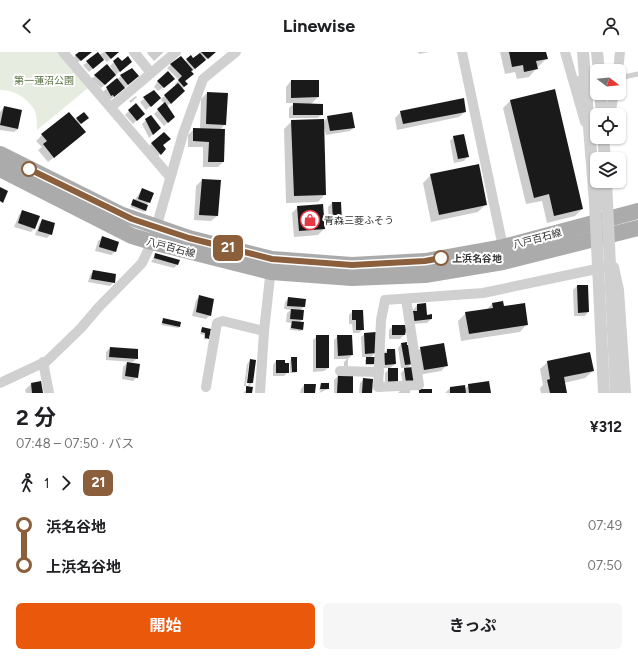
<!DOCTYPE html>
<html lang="ja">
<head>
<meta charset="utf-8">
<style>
  body { margin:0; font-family:Figtree,"Noto Sans JP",sans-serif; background:#f6f6f6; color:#202124; height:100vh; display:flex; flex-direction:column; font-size:15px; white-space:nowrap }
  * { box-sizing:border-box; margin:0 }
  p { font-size:13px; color:#757577 }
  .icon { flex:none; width:22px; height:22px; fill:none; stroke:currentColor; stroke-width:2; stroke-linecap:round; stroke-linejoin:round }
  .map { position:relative; height:341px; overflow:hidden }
  .panel { display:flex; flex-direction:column; background:#fff; flex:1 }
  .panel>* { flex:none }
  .badge { padding:0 8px; border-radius:6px; font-size:14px; line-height:26px }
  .needle { width:26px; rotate:106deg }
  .controls { position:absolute; left:590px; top:12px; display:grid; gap:8px }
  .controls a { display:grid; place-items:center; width:36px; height:36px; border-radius:6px; background:#fff; box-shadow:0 1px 3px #0004; font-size:20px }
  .map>.badge { position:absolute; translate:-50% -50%; box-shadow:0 0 0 2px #fff }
  .legs { display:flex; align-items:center; gap:6px; height:44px; padding:0 16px; font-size:13px }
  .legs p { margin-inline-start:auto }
  .overview { display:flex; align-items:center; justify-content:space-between; height:68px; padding:0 16px }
  h1 { font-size:22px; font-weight:700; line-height:30px }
  .action { display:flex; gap:8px; margin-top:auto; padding:8px 16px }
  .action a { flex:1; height:46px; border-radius:6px; background:#ea580c; color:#fff; font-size:16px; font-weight:700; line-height:46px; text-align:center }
  .action a+a { background:#f6f6f6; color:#202124 }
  ul { padding:0 16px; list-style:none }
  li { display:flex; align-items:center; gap:14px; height:40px; font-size:15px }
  li i { display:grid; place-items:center; width:6px; height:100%; margin:0 5px; background:currentColor }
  li i::after { content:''; width:10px; height:10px; margin:-5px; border:3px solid; border-radius:50%; background:#fff }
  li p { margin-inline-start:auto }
  li:first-child i { background:linear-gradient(#0000 50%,currentColor 0) }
  li:last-child i { background:linear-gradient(currentColor 50%,#0000 0) }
  header { display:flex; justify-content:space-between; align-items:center; height:52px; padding:0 16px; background:#fff; font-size:18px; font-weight:700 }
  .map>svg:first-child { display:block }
  .park { fill:#e6ecdf }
  .shadow { fill:#0003 }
  .building { fill:#1a1a1a }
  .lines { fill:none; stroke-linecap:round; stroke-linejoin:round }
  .service { stroke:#d0d0d0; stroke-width:5 }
  .minor { stroke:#d0d0d0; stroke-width:10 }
  .tertiary { stroke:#d0d0d0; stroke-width:12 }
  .primary { stroke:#ababab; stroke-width:16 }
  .tertiary-bridge { stroke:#d0d0d0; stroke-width:12 }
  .line-1-casing { stroke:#fff; stroke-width:9 }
  .line-1 { stroke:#8b5e3c; stroke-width:6 }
  .stop-1-dot { fill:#fff; stroke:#8b5e3c; stroke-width:2 }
  .labels { text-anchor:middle; stroke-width:4; stroke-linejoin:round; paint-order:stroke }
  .park-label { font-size:10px; fill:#56703f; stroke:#fff }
  .poi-label { font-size:10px; fill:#333; stroke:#fff; text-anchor:start }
  .street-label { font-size:10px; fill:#333; stroke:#fff }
  .stop-label { font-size:10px; font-weight:bold; fill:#333; stroke:#fff; text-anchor:start }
</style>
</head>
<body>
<header><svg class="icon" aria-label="back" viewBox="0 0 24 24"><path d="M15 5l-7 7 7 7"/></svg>Linewise<svg class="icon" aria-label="person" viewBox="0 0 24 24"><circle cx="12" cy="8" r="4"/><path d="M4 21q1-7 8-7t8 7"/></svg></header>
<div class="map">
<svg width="638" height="341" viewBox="0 0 638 341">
  <rect width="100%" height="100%" fill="#fff"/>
  <path class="park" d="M0 0H58L88 36 37 78C37 72 37 62 34 57 26 45 14 38 0 38Z"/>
  <g class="shadow">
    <path d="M80 0H91L76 12 72 7Z"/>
    <path d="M104 0H118L107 10 104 7 89 20 83 13Z"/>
    <path d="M148 0H164L154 9 147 1Z"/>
    <path d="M200 0H215L191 20 189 26 184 30 187 32 182 37 180 43 167 54 170 68 164 74 154 62 164 52 160 46 146 58 140 50 154 39 161 47 176 34 175 32 179 28 167 16 181 5 185 10 191 5 193 8Z"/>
    <path d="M418 0H429L419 2Z"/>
    <path d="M500 0H545L547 6 539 14 536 15V17L529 25 517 27 515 20 505 22Z"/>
    <path d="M118 6 127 13 101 36 91 27 95 24 113 19 110 14Z"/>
    <path d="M121 24 134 28 110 48 103 40Z"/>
    <path d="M158 29 170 31 158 39 154 35Z"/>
    <path d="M291 29 318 45 311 52 322 62 318 66H289V56L295 51H286V35Z"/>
    <path d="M207 41 225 72 220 78 223 110 218 115H203V95H188V83L194 77H200L201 47Z"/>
    <path d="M136 44 137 45 131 51 129 49Z"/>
    <path d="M511 48 582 157 575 164 547 171 542 149 526 152 503 56Z"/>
    <path d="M136 52 140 65 133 72 125 63Z"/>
    <path d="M4 55 18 77 14 80 0 78V60Z"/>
    <path d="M401 60H465L459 65 397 78 395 66Z"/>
    <path d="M88 65 79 73V86L48 110 38 98 42 95 36 89 42 83 77 67Z"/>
    <path d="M328 65 354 75 350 79 326 83 323 72 325 142 318 150 286 151 284 77 292 69 323 70Z"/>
    <path d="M146 68 156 79 149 86 142 72Z"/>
    <path d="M164 81 166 91 162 94 165 97 156 106 148 95Z"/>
    <path d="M454 85 467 105 464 109 454 111 450 89Z"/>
    <path d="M431 123 486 152 478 160 431 170 423 131Z"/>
    <path d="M202 128 217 164 211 169 194 168 196 134Z"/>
    <path d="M142 137 152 141 144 160 130 155Z"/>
    <path d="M332 151 341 169 337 173H329L328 155Z"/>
    <path d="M322 153 324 177 318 183 294 185 292 161 298 155Z"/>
    <path d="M22 159 34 177 31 180 14 175 19 163Z"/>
    <path d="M42 168 51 182 47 186 35 183 39 172Z"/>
    <path d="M102 186 115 200 111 203 95 199 98 189Z"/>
    <path d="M156 202 177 213 174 216 151 210Z"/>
    <path d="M93 219 114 230 110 234 88 230 90 223Z"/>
    <path d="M577 234H587L588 260 585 264H574L573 238Z"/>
    <path d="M200 244 210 263 206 267 192 264 196 248Z"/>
    <path d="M289 246 304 255 300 258 302 268 299 271 302 277 301 279 290 278 291 271 286 270 287 261 291 258 284 257 285 250Z"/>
    <path d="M492 252 527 272 520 280 461 289 458 269 466 261 486 258Z"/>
    <path d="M417 253 431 267 427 271 410 272 409 264Z"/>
    <path d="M353 259 363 277 359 281H353L352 272H349V263Z"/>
    <path d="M164 267 179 275 178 276 161 273Z"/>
    <path d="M393 274 404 283 400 287H389V278Z"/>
    <path d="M202 276 209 278 206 288 204 287V283L200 282Z"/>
    <path d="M365 282 375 301 370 306 374 311 373 313H365V308L368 305H362L361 285Z"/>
    <path d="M317 284 328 316 324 319 313 320V288Z"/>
    <path d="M338 284 352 303 348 307V315L344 317V310L347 307H334V288Z"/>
    <path d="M401 292 412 311 407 317 412 316 403 334 401 321 406 316H401L398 296Z"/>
    <path d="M110 296 137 306 133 310 106 308V300Z"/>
    <path d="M421 296 447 313 441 319 418 323 415 302Z"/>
    <path d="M387 298H394L395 312 389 317 397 330 385 334V321L390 316H382L383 302Z"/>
    <path d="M292 306 296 320 295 321H290V308Z"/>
    <path d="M251 308 252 331 248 335 251 341H243L248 336 251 311H249L246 334H244L247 312Z"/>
    <path d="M276 309 288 320 284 324H273V313Z"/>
    <path d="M548 310 593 319 585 326 564 331 566 341H541L540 336 543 333 540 317Z"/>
    <path d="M127 311 137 325 133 329 122 327 123 315Z"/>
    <path d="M338 324 352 341H334V328Z"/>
    <path d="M364 327 371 341H359L360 331Z"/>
    <path d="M31 332 42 341H26L25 338Z"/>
    <path d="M321 332 328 337 319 341 321 338H319Z"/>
    <path d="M304 333 314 341H300L301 337Z"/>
    <path d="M469 333 490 341H445L450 336 465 337Z"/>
    <path d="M401 338H410V341H398Z"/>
  </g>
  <g class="building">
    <path d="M79 0H92L81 9 75 3Z"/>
    <path d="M98 0 104 8 93 17 86 9Z"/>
    <path d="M105 0H119L111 7Z"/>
    <path d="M201 0H216L208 7Z"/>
    <path d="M509 0H546L548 7 536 9 538 17 524 20 523 13 512 15Z"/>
    <path d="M200 1 206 8 195 17 186 7 191 3 193 6Z"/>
    <path d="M128 4 132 10 120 20 113 9 118 5 122 9Z"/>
    <path d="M181 4 193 18 191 19 194 22 185 29 188 32 184 35 178 28 182 24 170 12Z"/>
    <path d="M107 12 116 23 105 33 94 23Z"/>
    <path d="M132 16 139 24 128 33 120 23Z"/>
    <path d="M168 19 175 27 164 36 157 29Z"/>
    <path d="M117 26 125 36 114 45 113 43 111 44 106 35Z"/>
    <path d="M291 28H319V45L291 46Z"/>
    <path d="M178 31 185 39 171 52 164 43Z"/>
    <path d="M555 37 583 157 554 164 549 142 534 146 510 48Z"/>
    <path d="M154 38 161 46 151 55 143 45Z"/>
    <path d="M207 40 228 41 226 73 206 72Z"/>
    <path d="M464 46 466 60 403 72 400 59Z"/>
    <path d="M165 50 175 65 168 71 157 57Z"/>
    <path d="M136 51 145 62 137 69 128 58Z"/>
    <path d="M293 51 323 52V63H293Z"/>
    <path d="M4 54 22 58 18 77 0 73Z"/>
    <path d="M69 60 86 80 54 106 43 92 47 89 41 82Z"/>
    <path d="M84 60 89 66 81 72 76 66Z"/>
    <path d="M352 60 355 76 330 79 327 64Z"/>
    <path d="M151 63 161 76 153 83 145 67Z"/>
    <path d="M324 67 326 143 294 144 291 68Z"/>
    <path d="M193 76 225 77 224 110H208L209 90 193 89Z"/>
    <path d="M164 80 171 87 163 93 166 97 161 103 151 91Z"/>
    <path d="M464 82 469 105 458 107 453 84Z"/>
    <path d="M479 112 487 153 439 163 430 122Z"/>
    <path d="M202 127 221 128 218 164 199 163Z"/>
    <path d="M0 135 8 139 3 151 0 149Z"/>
    <path d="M142 136 154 141 150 151 138 147Z"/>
    <path d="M133 147 148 153 146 159 131 153Z"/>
    <path d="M332 150H341L342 170H333Z"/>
    <path d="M323 152 325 177 299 179 297 154Z"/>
    <path d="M22 158 40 164 35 177 18 171Z"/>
    <path d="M42 167 55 171 52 183 38 179Z"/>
    <path d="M102 184 119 190 116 200 99 195Z"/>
    <path d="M155 201 180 208 178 213 154 206Z"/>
    <path d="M93 218 116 222 115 231 91 227Z"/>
    <path d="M577 233H588L589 260 578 261Z"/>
    <path d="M199 243 214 247 211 264 196 260Z"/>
    <path d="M288 245 306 247 305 255 287 254Z"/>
    <path d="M503 249 504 254 525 251 528 273 469 282 465 260 493 256 492 251Z"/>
    <path d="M426 251 427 263 432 262V267L414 269 413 259H417V252Z"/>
    <path d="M291 257 304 258 303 268 290 267Z"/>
    <path d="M352 258H363L364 278H356V268H352Z"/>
    <path d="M163 266 181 270 180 275 162 271Z"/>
    <path d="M292 269 304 270 303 278 291 276Z"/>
    <path d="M392 273H407L405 283H392Z"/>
    <path d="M202 275 211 277 209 287 205 286V281L201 280Z"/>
    <path d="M376 280V301L365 302 364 281Z"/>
    <rect x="316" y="283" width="13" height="33"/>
    <path d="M337 283H352L353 303 338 304Z"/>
    <path d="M407 290V293H410L413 312 405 313 401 291Z"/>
    <path d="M444 291 448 314 424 318 420 295Z"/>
    <path d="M110 295 138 297V307L109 305Z"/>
    <path d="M387 297H395L396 312 385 313 384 301H387Z"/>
    <path d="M590 300 594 319 564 325 567 341H550L547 328 550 327 547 309Z"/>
    <path d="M291 305H297V320H292Z"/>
    <rect x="366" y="305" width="9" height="7"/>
    <path d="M250 307 256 308 253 331H247Z"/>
    <path d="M276 308H285V311H289V321H276Z"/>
    <path d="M127 310 140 312 138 326 125 324Z"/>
    <path d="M413 315 415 330 406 331 404 316Z"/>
    <rect x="388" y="316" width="10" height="15"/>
    <path d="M338 323 353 324V341H337Z"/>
    <path d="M363 326 373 327 372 341H362Z"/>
    <path d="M41 329 43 341H32L31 331Z"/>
    <path d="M489 329 491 341H469L468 332Z"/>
    <path d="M321 331H329V337H320Z"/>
    <path d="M304 332H316L315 341H304Z"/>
    <path d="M465 333 466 341H450V335Z"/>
    <path d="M246 334 253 335 252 341H246Z"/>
    <rect x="419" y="337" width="13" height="4"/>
  </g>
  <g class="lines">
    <path class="service" d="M619 26 638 22"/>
    <g class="minor">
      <path d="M63 0 170 125"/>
      <path d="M134 0 151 21"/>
      <path d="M462 0 503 195"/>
      <path d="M565 0 585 70"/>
      <path d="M618 19 620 0"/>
      <path d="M579 29 597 28"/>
      <path d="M111 55 176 0"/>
      <path d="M610 63 614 41"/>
      <path d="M614 215 619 238 626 341"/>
      <path d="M406 247 419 333 378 335 381 268 385 248 483 241 606 215"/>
      <path d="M43 310 49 341"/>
      <path d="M340 319 379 320"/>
      <path d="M0 331 47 309 81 276 98 256 142 211 152 190 183 82 203 27 236 0"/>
      <path d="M206 335 217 271 223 269 264 279"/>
      <path d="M260 341 264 279 271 216"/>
    </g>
    <g class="tertiary">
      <path d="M597 0 599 19"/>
      <path d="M600 41 602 63"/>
      <path d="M599 129 601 152"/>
    </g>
    <g class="primary">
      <path d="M0 102 120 162 189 186 272 207 352 213 425 209 503 195 638 159"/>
      <path d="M0 117 132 184 152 190 271 220 352 226 425 223 503 210 638 176"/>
    </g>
    <g class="tertiary-bridge">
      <path d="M583 0 595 151 604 341"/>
      <path d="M603 85 605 107"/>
      <path d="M606 129 616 341"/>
    </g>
  </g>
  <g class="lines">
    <g class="line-1-casing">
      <path id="line-1" d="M29 117 132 167 189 186 272 207 352 213 425 209 441 206"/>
    </g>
    <use href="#line-1" class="line-1"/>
  </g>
  <defs>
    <g id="shop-ring" transform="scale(1)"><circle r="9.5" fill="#fff" stroke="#e63946" stroke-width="1.5"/><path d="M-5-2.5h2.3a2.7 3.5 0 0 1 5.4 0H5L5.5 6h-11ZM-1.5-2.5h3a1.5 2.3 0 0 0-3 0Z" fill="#e63946"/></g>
  </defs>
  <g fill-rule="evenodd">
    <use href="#shop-ring" x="310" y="168"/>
  </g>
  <g class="stop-1-dot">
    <circle cx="29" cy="117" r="7"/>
    <circle cx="441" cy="206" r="7"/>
  </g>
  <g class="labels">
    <g class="park-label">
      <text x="44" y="32">第一蓮沼公園</text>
    </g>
    <g class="poi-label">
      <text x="324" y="172">青森三菱ふそう</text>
    </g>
    <g class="street-label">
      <text transform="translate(537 186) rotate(-15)" y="4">八戸百石線</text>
      <text transform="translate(171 195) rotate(15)" y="4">八戸百石線</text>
    </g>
    <g class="stop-label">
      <text x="452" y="210">上浜名谷地</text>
    </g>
  </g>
</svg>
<div class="controls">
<a><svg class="needle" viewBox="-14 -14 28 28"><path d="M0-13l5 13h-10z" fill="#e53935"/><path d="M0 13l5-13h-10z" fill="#757577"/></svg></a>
<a><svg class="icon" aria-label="locate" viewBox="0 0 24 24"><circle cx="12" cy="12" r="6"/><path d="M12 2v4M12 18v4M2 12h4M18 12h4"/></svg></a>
<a><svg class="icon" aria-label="layers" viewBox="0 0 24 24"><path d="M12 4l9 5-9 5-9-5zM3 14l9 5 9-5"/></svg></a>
</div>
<b class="badge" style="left:228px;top:196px;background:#8b5e3c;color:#fff">21</b>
</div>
<section class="panel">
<div class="overview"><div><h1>2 分</h1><p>07:48 – 07:50 · バス</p></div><b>¥312</b></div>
<div class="legs"><svg class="icon" aria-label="walk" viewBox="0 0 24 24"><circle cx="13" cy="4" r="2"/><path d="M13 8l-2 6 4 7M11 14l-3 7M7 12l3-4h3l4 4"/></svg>1<svg class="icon" aria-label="forward" viewBox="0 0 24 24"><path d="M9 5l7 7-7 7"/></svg><b class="badge" style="background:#8b5e3c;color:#fff">21</b></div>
<ul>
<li><i style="color:#8b5e3c"></i><b>浜名谷地</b><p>07:49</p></li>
<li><i style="color:#8b5e3c"></i><b>上浜名谷地</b><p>07:50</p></li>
</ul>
<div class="action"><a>開始</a><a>きっぷ</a></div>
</section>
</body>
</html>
